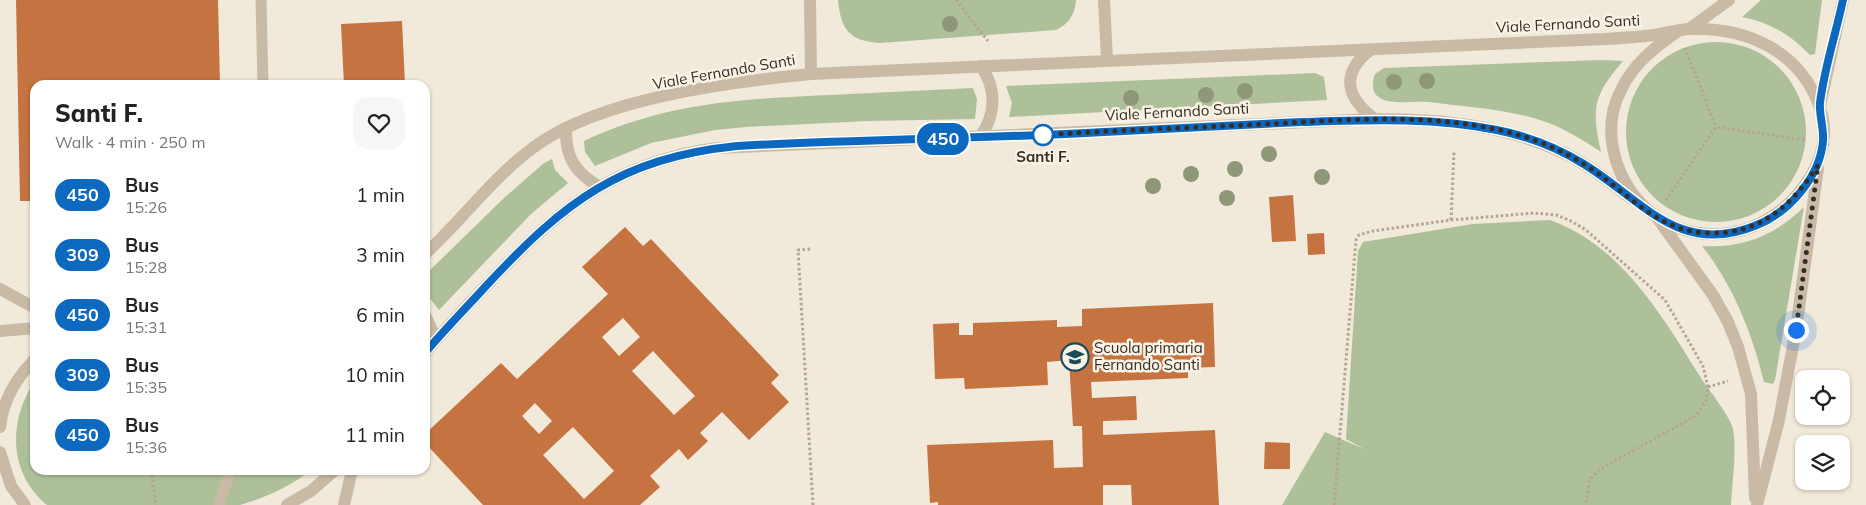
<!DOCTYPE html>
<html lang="en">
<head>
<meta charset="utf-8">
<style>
  body { margin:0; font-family:Mulish,sans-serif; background:#f6f6f6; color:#222; height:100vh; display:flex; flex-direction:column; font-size:19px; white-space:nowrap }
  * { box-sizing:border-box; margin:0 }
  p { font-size:16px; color:#767676 }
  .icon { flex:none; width:28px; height:28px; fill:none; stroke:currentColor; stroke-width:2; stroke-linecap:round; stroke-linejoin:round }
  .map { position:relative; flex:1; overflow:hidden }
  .side { position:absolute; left:30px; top:80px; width:400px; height:395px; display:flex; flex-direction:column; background:#fff; border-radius:15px; box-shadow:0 1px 4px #0004 }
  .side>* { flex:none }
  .badge { padding:0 10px; border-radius:16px; font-size:18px; line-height:32px }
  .buttons { position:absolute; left:1795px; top:370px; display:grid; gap:10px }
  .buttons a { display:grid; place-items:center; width:55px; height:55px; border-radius:10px; background:#fff; box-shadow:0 1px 4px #0004; font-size:25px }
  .you { position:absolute; width:25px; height:25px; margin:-12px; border:4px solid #fff; border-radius:50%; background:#1a73e8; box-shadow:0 0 0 8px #1a73e833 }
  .map>.badge { position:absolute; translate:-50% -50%; box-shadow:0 0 0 2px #fff }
  .round { display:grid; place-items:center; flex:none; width:52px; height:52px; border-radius:15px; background:#f6f6f6 }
  .overview { display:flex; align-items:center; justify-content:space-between; height:85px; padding:0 25px }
  h1 { font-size:24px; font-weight:800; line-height:38px }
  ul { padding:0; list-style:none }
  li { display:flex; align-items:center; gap:15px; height:60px; padding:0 25px }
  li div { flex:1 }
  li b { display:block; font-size:19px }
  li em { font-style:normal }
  li .badge { min-width:55px; font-weight:700; text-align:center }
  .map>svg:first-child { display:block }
  .green { fill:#aec09a }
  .building { fill:#c67342; fill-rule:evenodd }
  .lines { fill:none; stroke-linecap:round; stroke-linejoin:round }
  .path { stroke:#b5a590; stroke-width:3; stroke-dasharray:2.5 2.5; stroke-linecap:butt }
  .lane { stroke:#c9baa5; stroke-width:11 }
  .street { stroke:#c9baa5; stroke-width:12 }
  .tree { fill:#8f9779 }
  .line-casing { stroke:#fff; stroke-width:11 }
  .line { stroke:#0c69bf; stroke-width:8 }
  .walk { stroke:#352d27; stroke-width:5; stroke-dasharray:0 9 }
  .stop-dot { fill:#fff; stroke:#0c69bf; stroke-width:2.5 }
  .labels { text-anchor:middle; stroke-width:5; stroke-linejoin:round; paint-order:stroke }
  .street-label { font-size:15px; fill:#352d27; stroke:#f9f3e6 }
  .stop-label { font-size:15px; font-weight:bold; fill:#352d27; stroke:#f9f3e6 }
  .poi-label { font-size:15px; fill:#352d27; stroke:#f9f3e6; text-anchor:start }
</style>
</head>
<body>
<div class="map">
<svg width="1866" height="505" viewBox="0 0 1866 505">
  <rect width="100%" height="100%" fill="#f1e9d9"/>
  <g class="green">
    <path d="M838 0H1076C1075 14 1069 24 1056 30L880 43C849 41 841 30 838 0Z"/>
    <path d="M1761 0H1822L1815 54 1810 55C1789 34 1771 23 1742 17Z"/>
    <circle cx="1716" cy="132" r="90"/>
    <path d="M1601 60 1623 61C1594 95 1591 107 1601 152 1583 140 1564 128 1543 121 1507 109 1467 107 1429 102 1415 101 1392 105 1380 98 1371 93 1372 82 1375 74L1384 68Z"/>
    <path d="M1315 73 1324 77 1327 100 1009 117 1012 103 1006 86Z"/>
    <path d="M973 88 977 99 975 119 868 121 746 127 715 130 651 143 595 166 585 152 584 141C665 103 741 99 829 95 877 93 925 90 973 88Z"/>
    <path d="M552 159 555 170 568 183 531 214 439 310 425 292V275L504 198 544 163Z"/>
    <path d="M1804 207 1775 380 1773 384 1764 382C1752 333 1733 285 1702 246 1743 248 1774 236 1804 207Z"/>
    <path d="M1550 220C1623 246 1663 318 1703 381 1711 393 1730 416 1733 429 1737 451 1732 483 1731 505H1282L1325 432 1364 449 1346 439 1358 251 1363 242 1473 224Z"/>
    <path d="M35 381V470H311C291 486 265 498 240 505H47C8 473 8 420 35 381Z"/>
  </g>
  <g class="building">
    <path d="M16 0H218L220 85H35V201H20Z"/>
    <path d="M402 21 405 85H344L341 24Z"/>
    <path d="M1293 195 1296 241 1272 242 1269 197Z"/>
    <path d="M625 227 643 246 651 239 779 375 771 383 789 402 749 440 722 412 700 433 708 441 688 460 679 449 650 476 660 487 640 505H483L425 443V434L501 363 517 379 608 294 582 267ZM623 318 640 337 619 356 602 337ZM653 351 695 396 674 415 632 371ZM535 403 552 421 539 434 522 416ZM573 427 614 471 584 499 543 455Z"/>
    <path d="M1324 233 1325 254 1308 255 1307 234Z"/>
    <path d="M1213 303 1215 367 1188 368V378L1091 382 1092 398 1136 396 1137 420 1103 421V435L1215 430 1219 505H1132L1131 485H1103V505H938V502L930 503 927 445 1053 440 1054 468 1083 467 1082 426H1073L1069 360 1047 362 1048 385 965 389 964 378 935 379 933 324 959 323V335H973V323L1057 320V327L1082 326V309Z"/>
    <path d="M1265 442 1290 443V469H1264Z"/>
  </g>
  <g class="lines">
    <g class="path">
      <path d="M956 0 988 41"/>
      <path d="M1685 48 1716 127"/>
      <path d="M1666 200 1716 127 1806 140"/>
      <path d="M1451 220 1454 151"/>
      <path d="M810 249 798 250 813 505"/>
      <path d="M1708 387 1728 381"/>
      <path d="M151 470 156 505"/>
      <path d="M1334 505 1356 240 1359 235 1373 231 1451 220 1534 213 1556 215 1571 221 1586 230 1665 300 1703 366 1708 387 1706 401 1697 415 1600 469 1590 479 1586 505"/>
    </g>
    <g class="lane">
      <path d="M261 0 263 85"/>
      <path d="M219 505 231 470"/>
    </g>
    <g class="street">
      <path d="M810 0 811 74"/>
      <path d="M1104 0 1107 60"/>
      <path d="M1689 29 1729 0"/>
      <path d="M1370 50C1340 74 1346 98 1375 119"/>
      <path d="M1820 106 1843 0"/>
      <path d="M566 128C565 157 575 173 600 187"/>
      <path d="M980 137C996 115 997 89 981 66"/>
      <path d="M1658 219 1713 295 1728 322 1738 347 1751 394 1755 498"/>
      <path d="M425 254C462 220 493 177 534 147 600 98 730 82 811 74L1605 39C1621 38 1638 37 1654 35 1666 33 1679 29 1691 29 1748 27 1801 52 1820 108 1831 140 1818 171 1797 195 1740 260 1639 242 1615 157 1609 135 1610 111 1621 90 1633 64 1655 47 1678 31"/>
      <path d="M0 289 35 308"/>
      <path d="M425 315 436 339"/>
      <path d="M0 331 35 328"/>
      <path d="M425 353C445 329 466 307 487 285 556 211 613 162 717 148L1375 119C1440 119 1507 125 1566 154 1590 166 1611 183 1632 199"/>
      <path d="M0 427C3 400 16 378 35 359"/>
      <path d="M0 452 11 486 25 505"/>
      <path d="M287 505 311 491 335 470"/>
      <path d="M344 505 352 470"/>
      <path d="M1757 505 1779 420 1796 330 1818 168"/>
    </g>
  </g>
  <g class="tree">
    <circle cx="950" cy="24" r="8"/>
    <circle cx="1427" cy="81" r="8"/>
    <circle cx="1394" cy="82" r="8"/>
    <circle cx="1245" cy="91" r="8"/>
    <circle cx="1206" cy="95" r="8"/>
    <circle cx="1131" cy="98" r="8"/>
    <circle cx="1269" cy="154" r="8"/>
    <circle cx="1235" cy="169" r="8"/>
    <circle cx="1191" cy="174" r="8"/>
    <circle cx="1322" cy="177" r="8"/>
    <circle cx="1153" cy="186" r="8"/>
    <circle cx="1227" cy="198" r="8"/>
  </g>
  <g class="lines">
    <g class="line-casing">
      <path id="line" d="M425 353C444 330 466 308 486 286 564 202 620 158 737 146 859 139 982 139 1104 132 1170 129 1235 125 1301 122 1367 120 1432 117 1497 130 1527 136 1556 147 1582 163 1641 198 1678 258 1757 225 1789 212 1820 177 1823 141 1824 128 1819 115 1820 103 1824 69 1836 33 1843 0"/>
    </g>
    <use href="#line" class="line"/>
    <path class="walk" d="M1043 135C1117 130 1190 128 1264 124 1349 120 1439 111 1522 136 1549 144 1577 158 1600 175 1634 200 1663 232 1708 233 1759 235 1792 206 1818 165L1796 330"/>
  </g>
  <defs>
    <g id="school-ring" transform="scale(1.4375)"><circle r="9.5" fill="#f9f3e6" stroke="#1c4b57" stroke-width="1.5"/><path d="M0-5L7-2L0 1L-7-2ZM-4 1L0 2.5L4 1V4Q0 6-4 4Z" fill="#1c4b57"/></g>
  </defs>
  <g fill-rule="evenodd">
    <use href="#school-ring" x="1075" y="357"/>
  </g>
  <circle class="stop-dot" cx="1043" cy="135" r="10"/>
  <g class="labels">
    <g class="street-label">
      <text transform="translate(1568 24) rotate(-3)" y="5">Viale Fernando Santi</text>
      <text transform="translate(724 72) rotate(-10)" y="5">Viale Fernando Santi</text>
      <text transform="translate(1177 112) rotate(-3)" y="5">Viale Fernando Santi</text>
    </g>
    <g class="stop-label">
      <text x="1043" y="162">Santi F.</text>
    </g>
    <g class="poi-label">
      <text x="1094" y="353">Scuola primaria<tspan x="1094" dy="17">Fernando Santi</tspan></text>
    </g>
  </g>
</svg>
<div class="buttons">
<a><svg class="icon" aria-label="locate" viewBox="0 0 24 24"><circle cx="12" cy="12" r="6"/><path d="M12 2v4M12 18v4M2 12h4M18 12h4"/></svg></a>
<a><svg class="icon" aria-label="layers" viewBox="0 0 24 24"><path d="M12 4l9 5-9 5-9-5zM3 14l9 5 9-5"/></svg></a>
</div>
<div class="you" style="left:1796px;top:330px"></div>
<b class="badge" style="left:943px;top:139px;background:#0c69bf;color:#fff">450</b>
<section class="side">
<div class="overview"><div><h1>Santi F.</h1><p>Walk · 4 min · 250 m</p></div><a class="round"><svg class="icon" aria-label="heart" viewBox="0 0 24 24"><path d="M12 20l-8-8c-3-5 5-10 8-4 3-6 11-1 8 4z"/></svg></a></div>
<ul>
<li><span class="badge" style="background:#0c69bf;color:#fff">450</span><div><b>Bus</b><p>15:26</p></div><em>1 min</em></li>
<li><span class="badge" style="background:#0c69bf;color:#fff">309</span><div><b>Bus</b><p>15:28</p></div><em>3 min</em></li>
<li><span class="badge" style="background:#0c69bf;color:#fff">450</span><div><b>Bus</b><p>15:31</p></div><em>6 min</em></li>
<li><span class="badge" style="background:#0c69bf;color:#fff">309</span><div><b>Bus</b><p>15:35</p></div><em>10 min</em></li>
<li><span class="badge" style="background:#0c69bf;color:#fff">450</span><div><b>Bus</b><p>15:36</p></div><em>11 min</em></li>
</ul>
</section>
</div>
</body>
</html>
